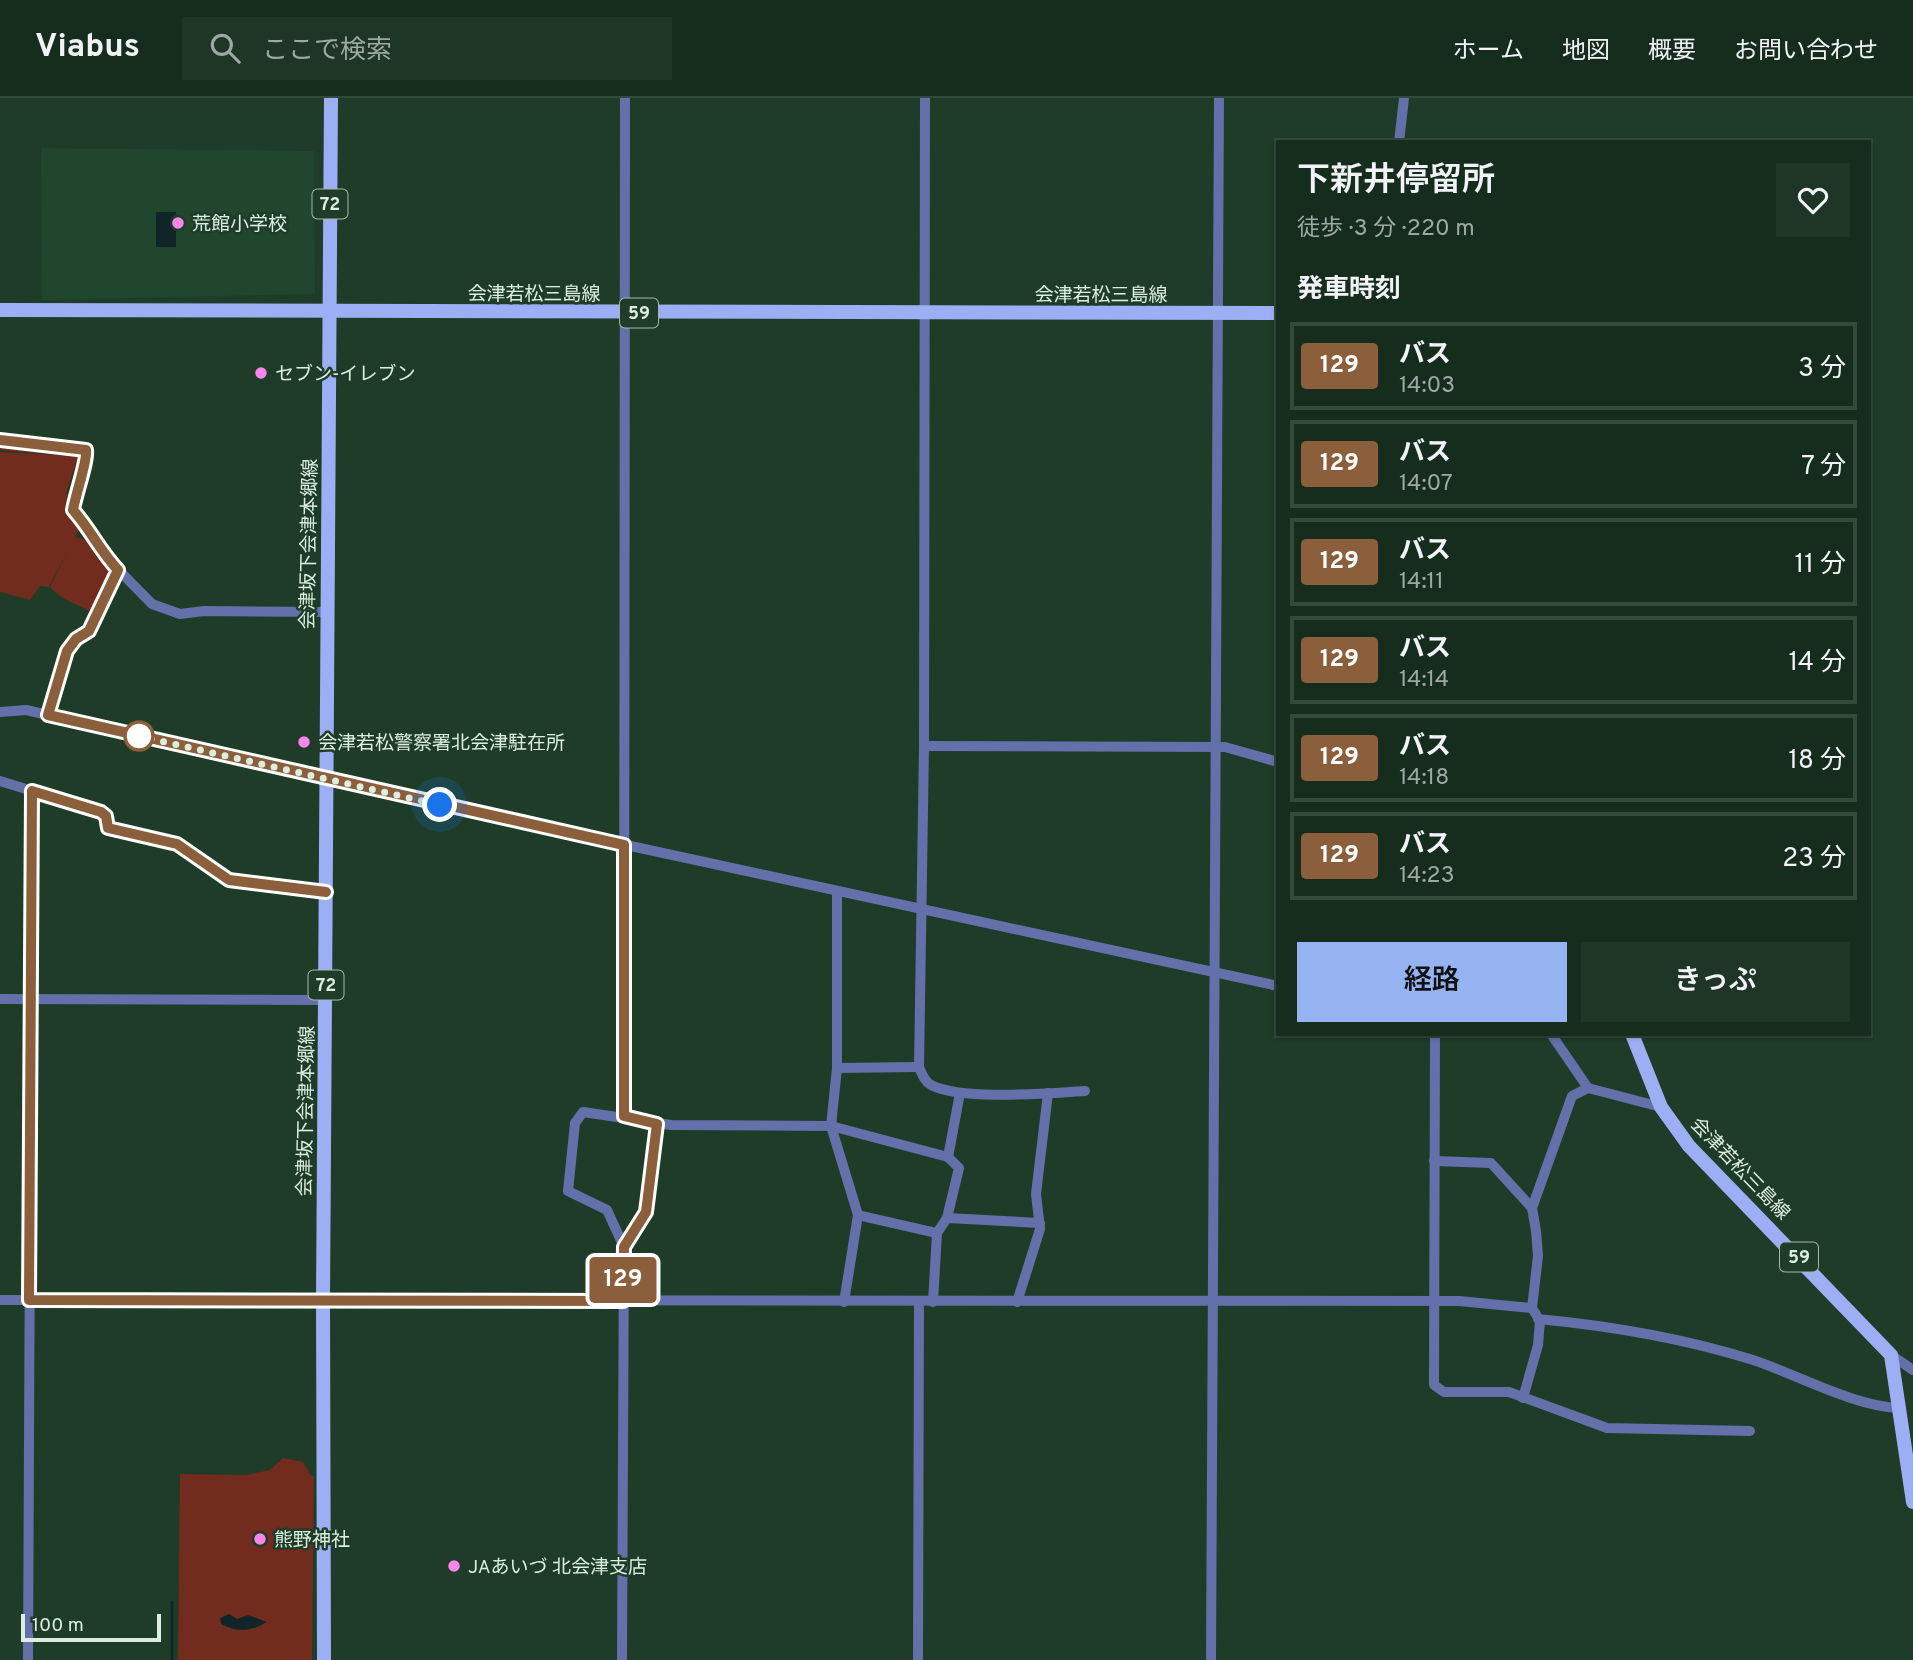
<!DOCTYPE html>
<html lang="ja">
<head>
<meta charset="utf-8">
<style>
  body { margin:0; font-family:Overpass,"Noto Sans JP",sans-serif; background:#1f3526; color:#f1f3f6; height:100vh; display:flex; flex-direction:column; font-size:26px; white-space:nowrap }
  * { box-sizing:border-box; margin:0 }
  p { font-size:23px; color:#9ea8a4 }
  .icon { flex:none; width:38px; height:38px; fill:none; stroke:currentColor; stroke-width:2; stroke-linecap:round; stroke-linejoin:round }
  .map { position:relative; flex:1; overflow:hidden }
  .side { position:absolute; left:1276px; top:42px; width:595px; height:896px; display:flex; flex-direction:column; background:#162d1d; border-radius:0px; box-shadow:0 2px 5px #0004,0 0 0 2px #35493b }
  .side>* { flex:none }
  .badge { padding:0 14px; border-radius:5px; font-size:24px; line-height:46px }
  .scale { position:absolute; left:21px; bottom:18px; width:140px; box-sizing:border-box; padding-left:7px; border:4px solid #dceee0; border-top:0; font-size:19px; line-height:24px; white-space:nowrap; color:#dceee0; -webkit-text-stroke:5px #1e3c27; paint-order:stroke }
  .you { position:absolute; width:35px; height:35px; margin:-18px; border:5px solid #fff; border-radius:50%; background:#1a73e8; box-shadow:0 0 0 10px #1a73e833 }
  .map>.badge { position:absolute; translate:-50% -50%; box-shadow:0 0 0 4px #fff }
  h2 { padding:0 21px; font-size:26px; line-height:63px }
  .round { display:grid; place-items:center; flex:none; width:74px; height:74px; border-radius:0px; background:#1f3526 }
  .headline { display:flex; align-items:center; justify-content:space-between; height:119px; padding:0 21px }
  h1 { font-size:33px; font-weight:600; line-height:52px }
  .action { display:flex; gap:14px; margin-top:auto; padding:14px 21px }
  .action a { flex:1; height:80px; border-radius:0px; background:#95b2f1; color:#111; font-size:28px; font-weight:600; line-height:80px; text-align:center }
  .action a+a { background:#1f3526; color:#f1f3f6 }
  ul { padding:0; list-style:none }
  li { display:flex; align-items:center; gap:21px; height:88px; margin:0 14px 10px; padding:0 7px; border:4px solid #35493b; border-radius:0px }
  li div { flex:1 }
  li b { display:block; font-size:26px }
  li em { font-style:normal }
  li .badge { min-width:77px; font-weight:700; text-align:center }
  header { display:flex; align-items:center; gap:42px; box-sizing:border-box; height:98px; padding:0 35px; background:#162d1d; border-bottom:2px solid #35493b }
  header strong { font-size:33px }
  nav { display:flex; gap:38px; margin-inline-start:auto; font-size:24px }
  .search { width:490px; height:63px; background:#1f3526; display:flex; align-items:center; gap:18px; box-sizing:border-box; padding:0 24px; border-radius:0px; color:#9ea8a4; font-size:26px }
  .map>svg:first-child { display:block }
  .built { fill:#20462d }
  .green { fill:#712c1e }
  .water { fill:#102529 }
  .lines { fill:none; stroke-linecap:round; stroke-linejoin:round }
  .stream { stroke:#102529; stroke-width:2.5 }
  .minor { stroke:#6370a9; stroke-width:10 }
  .major { stroke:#9daff4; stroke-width:14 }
  .line-casing { stroke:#fff; stroke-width:16 }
  .line { stroke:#8b5e3c; stroke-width:10 }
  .walk { stroke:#dceee0; stroke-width:7; stroke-dasharray:0 12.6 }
  .poi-dot { fill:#f987e9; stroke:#1e3c27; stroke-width:2.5 }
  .stop-dot { fill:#fff; stroke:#8b5e3c; stroke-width:3.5 }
  .labels { text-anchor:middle; stroke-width:5; stroke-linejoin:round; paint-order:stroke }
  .shield { fill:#1e3c27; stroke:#a3b9a8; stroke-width:2 }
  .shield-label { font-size:18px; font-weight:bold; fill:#dceee0 }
  .poi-label { font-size:19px; fill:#dceee0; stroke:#1e3c27; text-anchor:start }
  .street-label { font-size:19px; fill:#dceee0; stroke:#1e3c27 }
</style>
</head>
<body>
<header>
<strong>Viabus</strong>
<div class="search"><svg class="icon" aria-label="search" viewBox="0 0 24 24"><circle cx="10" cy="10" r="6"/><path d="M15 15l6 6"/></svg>ここで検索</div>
<nav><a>ホーム</a><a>地図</a><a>概要</a><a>お問い合わせ</a></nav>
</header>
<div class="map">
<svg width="1913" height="1562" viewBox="0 0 1913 1562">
  <rect width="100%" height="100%" fill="#1e3c27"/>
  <path class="built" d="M41 50 314 53 315 196 42 202Z"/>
  <g class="green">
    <path d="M0 346 85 353 81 371 74 370 66 396 74 398 82 425 75 439 89 443 96 459 111 473 92 514C77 506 61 502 50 489L68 452 49 489 40 488 30 502 0 494V354L65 357 0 352Z"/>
    <path d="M283 1360 303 1364 311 1378H314L312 1562H178L180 1376 246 1377 270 1372Z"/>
  </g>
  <g class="water">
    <rect x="156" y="114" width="20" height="35"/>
    <path d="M229 1516 237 1521 248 1517 267 1524C252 1533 237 1535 221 1526L220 1520Z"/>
  </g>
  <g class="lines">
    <g class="stream">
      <path d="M54 613 63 615"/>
      <path d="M66 615 83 619"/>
      <path d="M172 1504V1562"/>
    </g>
    <g class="minor">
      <path d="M925 0 924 648 919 969C922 976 924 983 931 987 962 1003 1049 995 1085 993"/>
      <path d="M1399 44 1404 0"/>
      <path d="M0 342 86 352C88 361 75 399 73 412L90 433 100 453 152 506 180 516 204 513 326 514"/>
      <path d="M0 614 26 612 48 617 515 723 1278 888"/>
      <path d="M48 617 67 553 76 542 89 533 118 472"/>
      <path d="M924 648 1225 649 1278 664"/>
      <path d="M0 683 101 714 106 717 108 730 177 746 229 782 326 795"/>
      <path d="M837 794V970L831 1028 858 1117 844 1204"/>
      <path d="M0 901 326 902"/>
      <path d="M1435 936 1434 1287 1444 1294H1509L1607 1330 1750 1333"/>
      <path d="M1551 936 1588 990"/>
      <path d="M837 970 919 969"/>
      <path d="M624 1018 625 0"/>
      <path d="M948 1059 960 995"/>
      <path d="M1434 1063 1491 1065 1532 1110 1536 1133 1538 1158 1532 1210 1540 1223 1538 1247 1523 1300"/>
      <path d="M1532 1110 1572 998 1588 990 1661 1009"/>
      <path d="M947 1120 1040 1125"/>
      <path d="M624 1149 607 1112 568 1093 575 1025 583 1014 671 1027 831 1028 948 1059 959 1070 947 1120 937 1135 858 1117"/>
      <path d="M0 1202 1459 1203 1532 1210"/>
      <path d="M933 1204 937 1135"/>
      <path d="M1017 1204 1040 1131 1036 1096 1048 995"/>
      <path d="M1538 1221C1612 1228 1683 1240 1753 1262 1796 1276 1855 1309 1900 1310"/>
      <path d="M1891 1257 1913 1272"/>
      <path d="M28 1562 32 693"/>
      <path d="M622 1562 624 1149 646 1114 657 1026"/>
      <path d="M918 1562 919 1204"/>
      <path d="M1211 1562 1219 0"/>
    </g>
    <g class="major">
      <path d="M0 212 1278 215"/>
      <path d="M1632 936 1661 1009 1689 1048 1891 1257 1913 1404"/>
      <path d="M324 1562 323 1201 331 0"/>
    </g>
  </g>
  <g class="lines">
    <g class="line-casing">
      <path id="line" d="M0 342 86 352C88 362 75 398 73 412 90 431 100 453 118 472L89 533 76 541 67 553 48 617 624 747V1018L657 1026 646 1114 624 1149 623 1203 29 1202 32 693 101 714 106 718 108 730 177 746 229 782 326 794"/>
    </g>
    <use href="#line" class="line"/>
    <path class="walk" d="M139 638 440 707"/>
  </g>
  <g class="poi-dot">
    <circle cx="178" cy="125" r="7"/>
    <circle cx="261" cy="275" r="7"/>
    <circle cx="304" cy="644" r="7"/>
    <circle cx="260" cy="1441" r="7"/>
    <circle cx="454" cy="1468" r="7"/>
  </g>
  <circle class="stop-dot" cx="139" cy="638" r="14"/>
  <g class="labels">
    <g class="shield">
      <rect x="312.5" y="91.5" width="35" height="29" rx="5"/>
      <rect x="620" y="200.5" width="38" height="29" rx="5"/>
      <rect x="308.5" y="872.5" width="35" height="29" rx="5"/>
      <rect x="1780" y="1144.5" width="38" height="29" rx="5"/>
    </g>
    <g class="shield-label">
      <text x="330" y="112">72</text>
      <text x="639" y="221">59</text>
      <text x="326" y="893">72</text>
      <text x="1799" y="1165">59</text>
    </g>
    <g class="poi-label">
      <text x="192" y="132">荒館小学校</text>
      <text x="275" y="282">セブン-イレブン</text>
      <text x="318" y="651">会津若松警察署北会津駐在所</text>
      <text x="274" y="1448">熊野神社</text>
      <text x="468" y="1475">JAあいづ 北会津支店</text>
    </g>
    <g class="street-label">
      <text x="534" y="202">会津若松三島線</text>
      <text x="1101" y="203">会津若松三島線</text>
      <text transform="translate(308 446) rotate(-89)" y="7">会津坂下会津本郷線</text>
      <text transform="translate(305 1013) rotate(-89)" y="7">会津坂下会津本郷線</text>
      <text transform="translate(1741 1070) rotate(46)" y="7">会津若松三島線</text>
    </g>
  </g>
</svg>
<div class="scale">100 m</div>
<div class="you" style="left:440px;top:707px"></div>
<b class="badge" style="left:623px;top:1182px;background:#8b5e3c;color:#fff">129</b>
<section class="side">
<div class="headline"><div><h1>下新井停留所</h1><p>徒歩 · 3 分 · 220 m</p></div><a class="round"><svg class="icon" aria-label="heart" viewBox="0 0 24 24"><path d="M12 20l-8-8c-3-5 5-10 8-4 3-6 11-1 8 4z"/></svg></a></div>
<h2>発車時刻</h2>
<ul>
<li><span class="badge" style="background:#8b5e3c;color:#fff">129</span><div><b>バス</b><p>14:03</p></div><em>3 分</em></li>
<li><span class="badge" style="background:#8b5e3c;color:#fff">129</span><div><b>バス</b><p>14:07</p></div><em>7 分</em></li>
<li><span class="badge" style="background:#8b5e3c;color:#fff">129</span><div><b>バス</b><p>14:11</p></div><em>11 分</em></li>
<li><span class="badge" style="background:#8b5e3c;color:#fff">129</span><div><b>バス</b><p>14:14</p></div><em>14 分</em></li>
<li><span class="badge" style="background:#8b5e3c;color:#fff">129</span><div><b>バス</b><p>14:18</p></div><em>18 分</em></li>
<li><span class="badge" style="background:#8b5e3c;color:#fff">129</span><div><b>バス</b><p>14:23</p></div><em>23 分</em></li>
</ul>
<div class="action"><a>経路</a><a>きっぷ</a></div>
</section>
</div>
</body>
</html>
